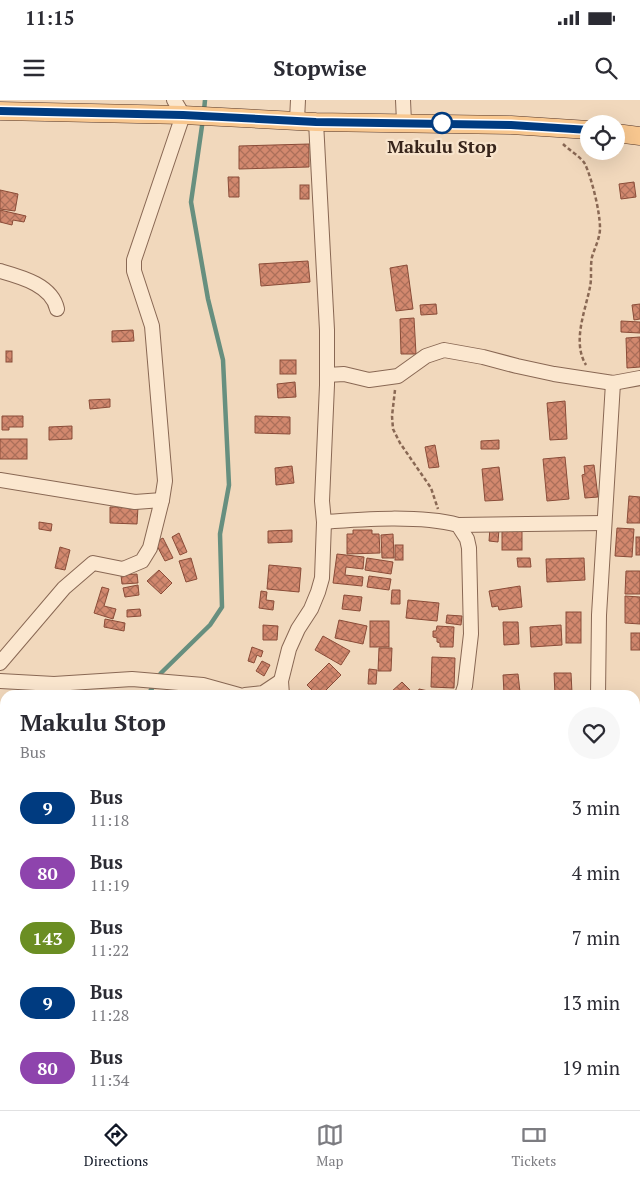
<!DOCTYPE html>
<html lang="en">
<head>
<meta charset="utf-8">
<style>
  body { margin:0; font-family:"PT Serif",serif; background:#f7f7f7; color:#2b2b33; height:100vh; display:flex; flex-direction:column; font-size:19px; white-space:nowrap }
  * { box-sizing:border-box; margin:0 }
  p { font-size:16px; color:#7c7c81 }
  .icon { flex:none; width:28px; height:28px; fill:none; stroke:currentColor; stroke-width:2; stroke-linecap:round; stroke-linejoin:round }
  .map { position:relative; flex:1; overflow:hidden }
  .panel { position:absolute; left:0px; top:590px; width:640px; height:420px; display:flex; flex-direction:column; background:#fff; border-radius:15px 15px 0 0; box-shadow:0 5px 20px #0002 }
  .panel>* { flex:none }
  .badge { padding:0 10px; border-radius:16px; font-size:18px; line-height:32px }
  .fabs { position:absolute; left:580px; top:15px; display:grid; gap:10px }
  .fabs a { display:grid; place-items:center; width:45px; height:45px; border-radius:50%; background:#fff; box-shadow:0 5px 20px #0002; font-size:25px }
  .map>.badge { position:absolute; translate:-50% -50%; box-shadow:0 0 0 2px #fff }
  .round { display:grid; place-items:center; flex:none; width:52px; height:52px; border-radius:26px; background:#f7f7f7 }
  .summary { display:flex; align-items:center; justify-content:space-between; height:85px; padding:0 20px }
  h1 { font-size:24px; font-weight:800; line-height:38px }
  ul { padding:0; list-style:none }
  li { display:flex; align-items:center; gap:15px; height:65px; padding:0 20px }
  li div { flex:1 }
  li b { display:block; font-size:19px }
  li em { font-style:normal }
  li .badge { min-width:55px; font-weight:700; text-align:center }
  .status { display:flex; justify-content:space-between; align-items:center; height:35px; padding:0 25px; background:#fff; direction:ltr }
  .status svg { height:14px; fill:currentColor }
  header { display:flex; justify-content:space-between; align-items:center; height:65px; padding:0 20px; background:#fff; font-size:22px; font-weight:800 }
  .dock { display:flex; justify-content:space-around; align-items:center; height:70px; border-top:1px solid #e1e1e2; background:#fff; font-size:14px; color:#7c7c81 }
  .dock a { display:grid; justify-items:center; gap:2px }
  .dock .selected { color:#111827 }
  .map>svg:first-child { display:block }
  .lines { fill:none; stroke-linecap:round; stroke-linejoin:round }
  .stream { stroke:#678f7f; stroke-width:4.5 }
  .building { fill:url(#building-cross-hatch); stroke:#8a4c38 }
  .minor-casing { stroke:#896854; stroke-width:16 }
  .major-casing { stroke:#563729; stroke-width:19 }
  .path { stroke:#896854; stroke-width:2.5; stroke-dasharray:4 2.5; stroke-linecap:butt }
  .minor { stroke:#fbe7cf; stroke-width:14 }
  .major { stroke:#f8c78f; stroke-width:18 }
  .line-casing { stroke:#fff; stroke-width:11 }
  .line { stroke:#003b80; stroke-width:8 }
  .stop-dot { fill:#fff; stroke:#003b80; stroke-width:2.5 }
  .labels { text-anchor:middle; stroke-width:4.5; stroke-linejoin:round; paint-order:stroke }
  .stop-label { font-size:18px; font-weight:bold; fill:#37241a; stroke:#f8e4cc }
</style>
</head>
<body>
<div class="status"><b>11:15</b><svg viewBox="0 0 49 12"><path d="M0 12V9h3v3zM5 12V6h3v6zM10 12V3h3v9zM15 12V0h3v12zM26 1h20v11H26zM47 4h2v5h-2z"/></svg></div>
<header><svg class="icon" aria-label="menu" viewBox="0 0 24 24"><path d="M4 6h16M4 12h16M4 18h16"/></svg>Stopwise<svg class="icon" aria-label="search" viewBox="0 0 24 24"><circle cx="10" cy="10" r="6"/><path d="M15 15l6 6"/></svg></header>
<div class="map">
<svg width="640" height="1010" viewBox="0 0 640 1010">
  <defs>
    <pattern id="building-cross-hatch" width="8" height="8" patternUnits="userSpaceOnUse" patternTransform="scale(1.25)"><rect width="8" height="8" fill="#d2886e"/><path d="M0 0l8 8M0 8l8-8" fill="none" stroke="#ab6f5a"/></pattern>
  </defs>
  <rect width="100%" height="100%" fill="#f1d8bc"/>
  <g class="lines">
    <g class="stream">
      <path d="M204 11 205 0"/>
      <path d="M148 595 161 573 210 525 222 507 220 434 229 385 223 260 208 199 191 102 203 19"/>
      <path d="M37 1010 40 1005"/>
    </g>
  </g>
  <g class="building">
    <path d="M309 44V67L239 69V46Z"/>
    <path d="M228 77H239V97H229Z"/>
    <path d="M634 82 636 97 621 99 619 84Z"/>
    <rect x="300" y="85" width="9" height="14"/>
    <path d="M0 90 18 94 15 111 0 109Z"/>
    <path d="M0 110 26 116 24 122 13 120 12 125 0 122Z"/>
    <path d="M308 161 310 182 261 186 259 164Z"/>
    <path d="M407 165 413 209 396 211 390 168Z"/>
    <path d="M436 204 437 214 421 215 420 205Z"/>
    <path d="M640 204V219L634 220 632 205Z"/>
    <path d="M414 218 416 254H401L400 219Z"/>
    <path d="M621 221 640 222V233L621 232Z"/>
    <path d="M133 230 134 241 112 242V231Z"/>
    <path d="M640 237V267L627 268 626 238Z"/>
    <rect x="6" y="251" width="6" height="11"/>
    <rect x="280" y="260" width="16" height="14"/>
    <path d="M295 282 296 297 278 298 277 284Z"/>
    <path d="M110 299V307L90 309 89 300Z"/>
    <path d="M565 301 567 339 550 340 547 303Z"/>
    <path d="M2 316H23V327H9V330H2Z"/>
    <path d="M255 316 290 317V334L255 333Z"/>
    <path d="M72 326V339L49 340V327Z"/>
    <rect x="0" y="339" width="27" height="20"/>
    <path d="M499 340V349H481V341Z"/>
    <path d="M435 345 439 367 429 368 425 347Z"/>
    <path d="M565 357 569 399 547 401 543 359Z"/>
    <path d="M594 365 598 397 585 398 582 375 585 374 584 366Z"/>
    <path d="M292 366 294 383 276 385 275 368Z"/>
    <path d="M499 367 503 400 485 401 482 369Z"/>
    <path d="M629 396 640 397V423H627Z"/>
    <path d="M110 407H138L137 424 110 423Z"/>
    <path d="M39 422 52 424 51 431 39 429Z"/>
    <path d="M490 428 499 429 498 442 489 441Z"/>
    <path d="M617 428 634 429 632 457 615 456Z"/>
    <path d="M292 430V442L268 443V431Z"/>
    <path d="M353 430H372V434H379L380 453 347 454V434H353Z"/>
    <rect x="502" y="430" width="20" height="20"/>
    <path d="M179 433 187 452 180 455 172 437Z"/>
    <path d="M393 434 394 458H382L381 435Z"/>
    <rect x="636" y="437" width="4" height="18"/>
    <path d="M163 438 173 458 165 461 155 442Z"/>
    <rect x="395" y="445" width="8" height="15"/>
    <path d="M60 447 70 450 65 470 55 468Z"/>
    <path d="M337 454 364 457 363 469 346 467 345 475 363 477 362 486 333 483Z"/>
    <path d="M191 458 197 479 186 482 179 461Z"/>
    <path d="M367 458 393 462 391 474 365 470Z"/>
    <path d="M517 458H530L531 467H518Z"/>
    <path d="M584 458 585 480 547 482 546 459Z"/>
    <path d="M269 465 301 468 299 492 267 489Z"/>
    <path d="M159 470 172 483 161 494 147 481Z"/>
    <path d="M626 471H640V494H625Z"/>
    <path d="M137 474 138 483 122 484 121 475Z"/>
    <path d="M369 476 391 479 389 490 367 487Z"/>
    <path d="M138 485 139 495 125 497 123 488Z"/>
    <path d="M520 486 522 507 499 510 498 506 492 507 489 491Z"/>
    <path d="M102 487 109 489 104 506 116 509 113 519 94 513Z"/>
    <path d="M392 490H400V504H391Z"/>
    <path d="M261 491 267 492 266 500 274 501 273 510 259 508Z"/>
    <path d="M344 495 362 497 360 511 342 509Z"/>
    <path d="M625 496 640 497V524L625 523Z"/>
    <path d="M408 500 439 503 437 521 406 518Z"/>
    <path d="M140 509 141 516 127 517V510Z"/>
    <rect x="566" y="512" width="15" height="31"/>
    <path d="M447 515 462 516 461 525 446 523Z"/>
    <path d="M105 519 125 523 124 531 104 527Z"/>
    <path d="M339 520 367 526 363 544 335 538Z"/>
    <rect x="370" y="521" width="19" height="26"/>
    <path d="M503 522H518L519 544 504 545Z"/>
    <path d="M263 525 278 526 277 540H263Z"/>
    <path d="M561 525 562 545 531 547 530 527Z"/>
    <path d="M437 526 454 527 453 547H440V543L437 542V538L433 537V531H436Z"/>
    <rect x="631" y="533" width="9" height="17"/>
    <path d="M323 536 350 551 341 565 315 550Z"/>
    <path d="M252 547 263 551 261 557 257 555 254 563 248 561Z"/>
    <path d="M379 548H392L391 571H378Z"/>
    <path d="M432 557 455 558 454 588 431 587Z"/>
    <path d="M262 561 270 565 264 576 256 571Z"/>
    <path d="M329 563 341 575 321 595H317L307 585Z"/>
    <path d="M369 569 377 570 376 584H368Z"/>
    <path d="M554 573H571L572 593 555 594Z"/>
    <path d="M518 574 520 592 504 593 503 575Z"/>
    <path d="M402 582 415 595H393L391 592Z"/>
    <path d="M419 589 447 595H417Z"/>
    <rect x="635" y="627" width="5" height="22"/>
    <path d="M640 668V691H635V669Z"/>
    <path d="M640 698V725H635V699Z"/>
    <path d="M635 729H640V749H637V747H635Z"/>
    <rect x="635" y="755" width="5" height="25"/>
    <rect x="635" y="788" width="5" height="20"/>
    <path d="M0 816 5 817V833L0 832Z"/>
    <path d="M2 859H5V877H0Z"/>
    <path d="M635 879H640V887H635V889L640 888V912H635Z"/>
    <path d="M0 881 5 882V894H0Z"/>
    <path d="M640 981V1010H639L635 1003V990L639 987 637 983Z"/>
    <path d="M230 1005H248L247 1010H229Z"/>
    <rect x="312" y="1005" width="23" height="5"/>
    <rect x="351" y="1005" width="17" height="4"/>
    <path d="M465 1005H482L486 1006V1010H465Z"/>
    <rect x="491" y="1005" width="25" height="5"/>
    <path d="M569 1005H587L588 1010H569Z"/>
  </g>
  <g class="lines">
    <g class="minor-casing">
      <g id="minor">
        <path d="M403 0 404 22"/>
        <path d="M297 20 298 0"/>
        <path d="M0 171C21 177 52 185 57 209"/>
        <path d="M327 275 344 274 369 280 398 276 426 256 444 250 483 257 517 266 554 274 613 283 640 278"/>
        <path d="M0 380 135 402 162 400"/>
        <path d="M324 422C363 419 421 415 458 425L467 439 469 448 471 534 465 586 462 595"/>
        <path d="M458 425 604 423"/>
        <path d="M0 563 64 488 93 463 123 469 142 461 150 448 162 400 165 381 152 226 134 171V160L183 15 174 0"/>
        <path d="M0 581 54 584 132 579 203 585 239 595"/>
        <path d="M245 595 263 593 281 581"/>
        <path d="M282 595 281 581 289 549 298 529 311 509 318 492 322 478 324 422 322 401 327 285V230L316 22"/>
        <path d="M598 595 599 515 613 283"/>
        <path d="M0 655 5 649"/>
        <path d="M0 775H5"/>
        <path d="M442 1010 443 1005"/>
      </g>
    </g>
    <g class="major-casing">
      <g id="major">
        <path d="M0 11 183 15 316 22 511 25 589 30"/>
        <path d="M616 33 640 36"/>
      </g>
    </g>
    <g class="path">
      <path d="M563 44C569 50 581 57 585 64 592 79 600 112 600 128 600 138 595 147 592 157 590 167 592 178 590 187 585 212 572 242 586 265"/>
      <path d="M395 290 392 316 393 329 400 343 431 388 438 409"/>
    </g>
    <use href="#minor" class="minor"/>
    <use href="#major" class="major"/>
  </g>
  <g class="lines">
    <g class="line-casing">
      <path id="line" d="M0 11 183 15 316 22 511 25 589 30"/>
    </g>
    <use href="#line" class="line"/>
  </g>
  <circle class="stop-dot" cx="442" cy="23" r="10"/>
  <g class="labels">
    <g class="stop-label">
      <text x="442" y="53">Makulu Stop</text>
    </g>
  </g>
</svg>
<div class="fabs">
<a><svg class="icon" aria-label="locate" viewBox="0 0 24 24"><circle cx="12" cy="12" r="6"/><path d="M12 2v4M12 18v4M2 12h4M18 12h4"/></svg></a>
</div>
<section class="panel">
<div class="summary"><div><h1>Makulu Stop</h1><p>Bus</p></div><a class="round"><svg class="icon" aria-label="heart" viewBox="0 0 24 24"><path d="M12 20l-8-8c-3-5 5-10 8-4 3-6 11-1 8 4z"/></svg></a></div>
<ul>
<li><span class="badge" style="background:#003b80;color:#fff">9</span><div><b>Bus</b><p>11:18</p></div><em>3 min</em></li>
<li><span class="badge" style="background:#8e44ad;color:#fff">80</span><div><b>Bus</b><p>11:19</p></div><em>4 min</em></li>
<li><span class="badge" style="background:#6b8e23;color:#fff">143</span><div><b>Bus</b><p>11:22</p></div><em>7 min</em></li>
<li><span class="badge" style="background:#003b80;color:#fff">9</span><div><b>Bus</b><p>11:28</p></div><em>13 min</em></li>
<li><span class="badge" style="background:#8e44ad;color:#fff">80</span><div><b>Bus</b><p>11:34</p></div><em>19 min</em></li>
</ul>
</section>
</div>
<nav class="dock">
<a class="selected"><svg class="icon" aria-label="directions" viewBox="0 0 24 24"><path d="M12 3l9 9-9 9-9-9zM9 14v-3h6M13 9l2 2-2 2"/></svg>Directions</a>
<a><svg class="icon" aria-label="map" viewBox="0 0 24 24"><path d="M3 6l6-2 6 2 6-2v14l-6 2-6-2-6 2zM9 4v14M15 6v14"/></svg>Map</a>
<a><svg class="icon" aria-label="tickets" viewBox="0 0 24 24"><path d="M3 7h18v10H3zM15 7v10"/></svg>Tickets</a>
</nav>
</body>
</html>
